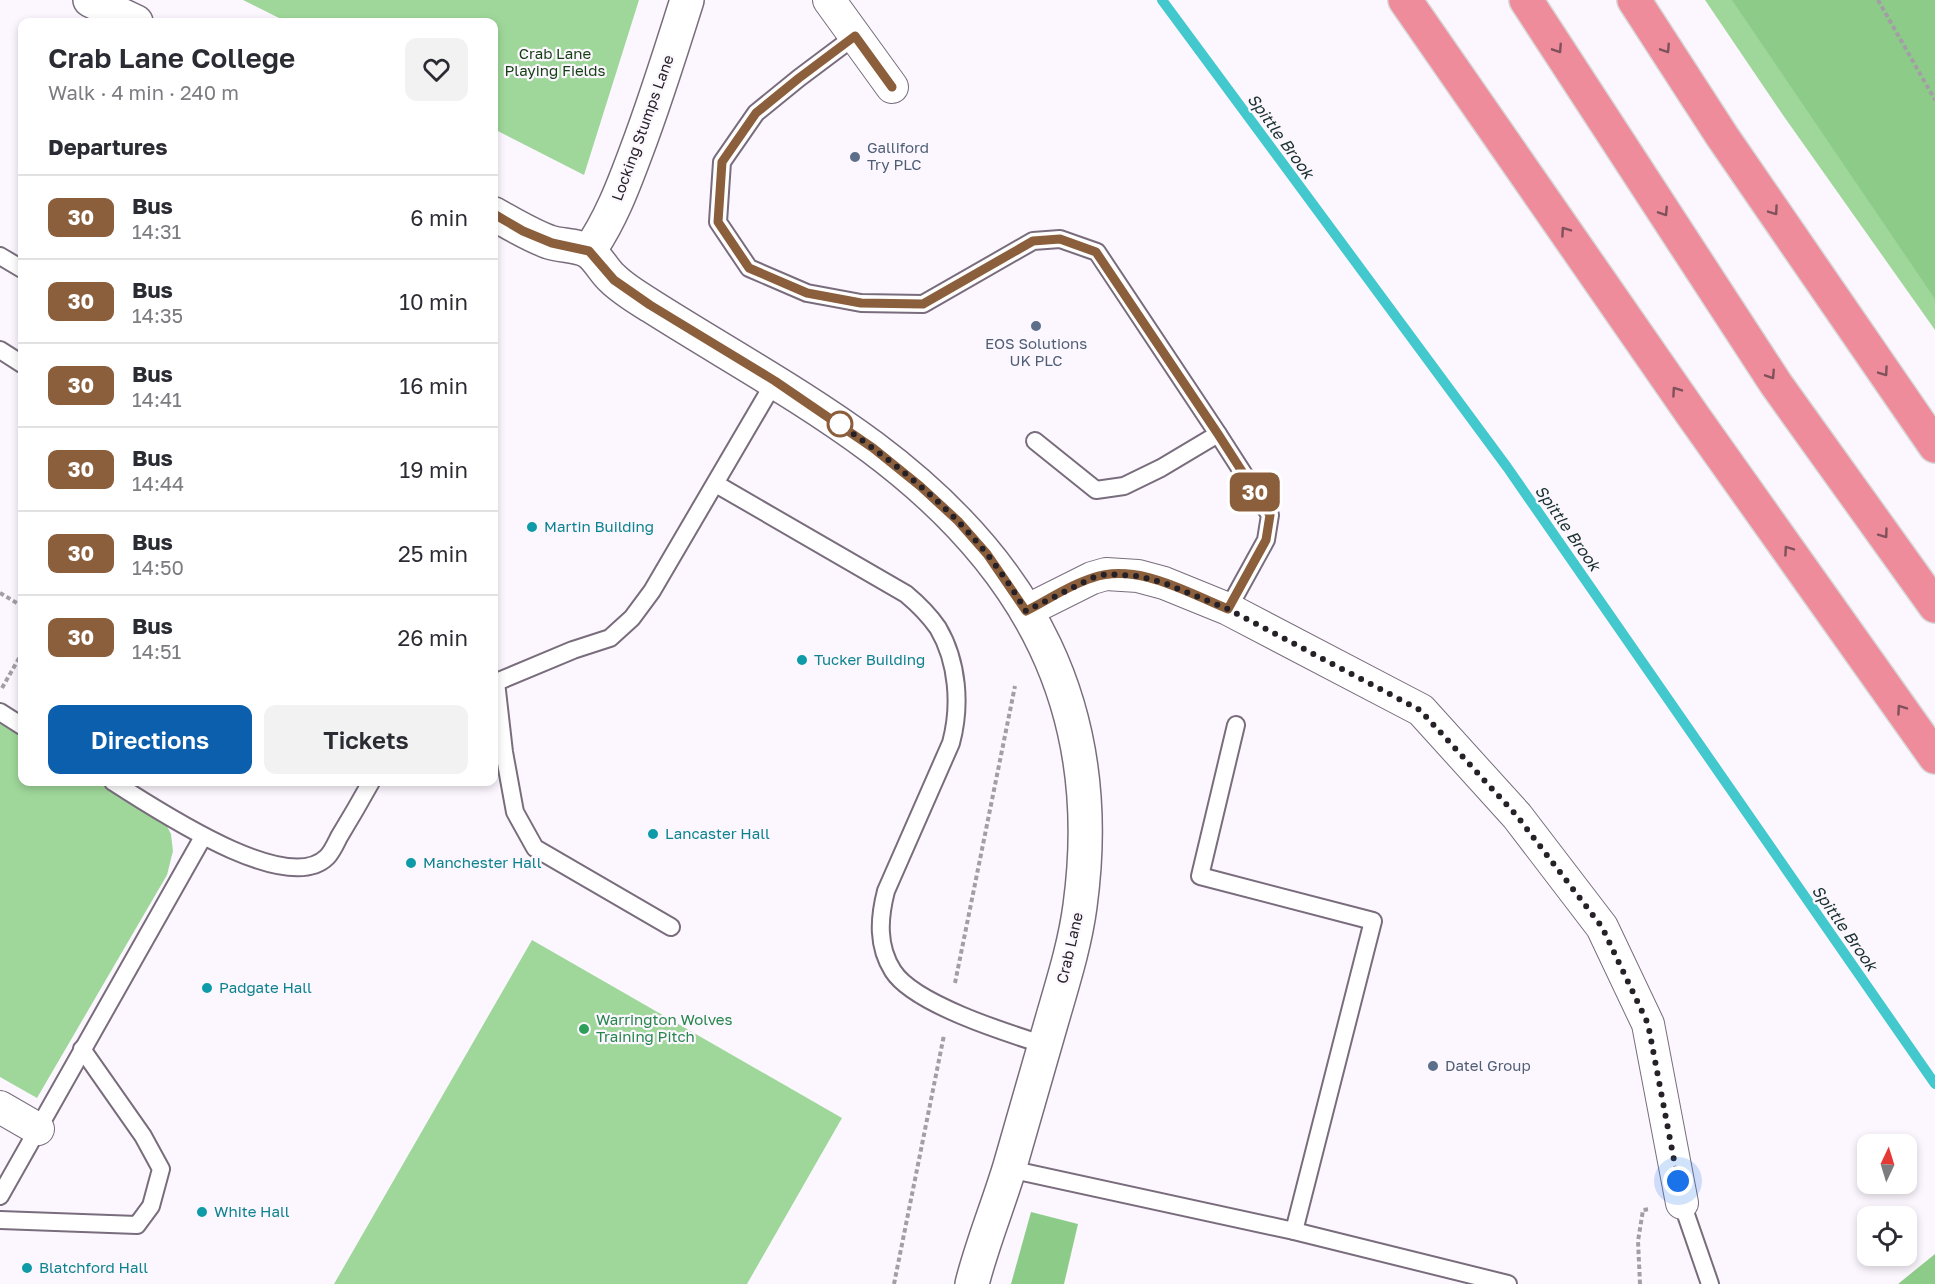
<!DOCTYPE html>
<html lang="en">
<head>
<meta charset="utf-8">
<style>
  body { margin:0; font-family:"Golos Text",sans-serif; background:#f2f2f3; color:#2b2b33; height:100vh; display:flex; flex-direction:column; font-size:22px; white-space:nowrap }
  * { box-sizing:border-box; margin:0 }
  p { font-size:20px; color:#7c7c81 }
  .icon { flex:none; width:33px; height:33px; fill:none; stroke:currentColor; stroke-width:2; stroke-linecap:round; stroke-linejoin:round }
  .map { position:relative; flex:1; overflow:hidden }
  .drawer { position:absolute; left:18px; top:18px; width:480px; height:768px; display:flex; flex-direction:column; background:#fff; border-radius:12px; box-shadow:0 3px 9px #0003 }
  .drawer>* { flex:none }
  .badge { padding:0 12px; border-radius:9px; font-size:21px; line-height:39px }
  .needle { width:39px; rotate:4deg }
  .controls { position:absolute; left:1857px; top:1134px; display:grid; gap:12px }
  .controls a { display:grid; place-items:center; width:60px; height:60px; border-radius:12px; background:#fff; box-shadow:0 3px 9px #0003; font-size:30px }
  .you { position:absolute; width:30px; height:30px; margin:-15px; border:4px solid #fff; border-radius:50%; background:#1a73e8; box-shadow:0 0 0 9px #1a73e833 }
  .map>.badge { position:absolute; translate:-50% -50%; box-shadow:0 0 0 3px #fff }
  h2 { padding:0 30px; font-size:22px; line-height:54px }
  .round { display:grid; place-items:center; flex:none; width:63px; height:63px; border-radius:12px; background:#f2f2f3 }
  .headline { display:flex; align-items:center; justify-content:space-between; height:102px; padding:0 30px }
  h1 { font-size:28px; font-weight:600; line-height:45px }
  .cta { display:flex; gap:12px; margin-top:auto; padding:12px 30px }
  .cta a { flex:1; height:69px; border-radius:12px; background:#0c5fad; color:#fff; font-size:24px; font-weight:600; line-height:69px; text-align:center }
  .cta a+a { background:#f2f2f3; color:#2b2b33 }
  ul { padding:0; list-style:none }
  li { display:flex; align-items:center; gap:18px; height:84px; padding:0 30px; border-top:2px solid #e1e1e2 }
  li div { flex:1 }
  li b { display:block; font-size:22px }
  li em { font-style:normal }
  li .badge { min-width:66px; font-weight:700; text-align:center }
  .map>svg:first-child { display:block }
  .green { fill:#9fd79a }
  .forest { fill:#8dcb88 }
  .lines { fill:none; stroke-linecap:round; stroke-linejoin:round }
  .stream { stroke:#43c9cd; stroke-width:10 }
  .lane-casing { stroke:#796d7d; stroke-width:20 }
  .street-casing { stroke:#796d7d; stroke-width:34 }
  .secondary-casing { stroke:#796d7d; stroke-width:36 }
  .highway-casing { stroke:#d8d7d8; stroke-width:36 }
  .path { stroke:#a39ea5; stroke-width:4; stroke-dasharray:4.5 3; stroke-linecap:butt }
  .lane { stroke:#fff; stroke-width:16 }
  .street { stroke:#fff; stroke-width:32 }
  .secondary { stroke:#fff; stroke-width:33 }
  .highway { stroke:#ee8c9b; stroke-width:33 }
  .oneway { stroke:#7f515b }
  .line-casing { stroke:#fff; stroke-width:14 }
  .line { stroke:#8b5e3c; stroke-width:9 }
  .walk { stroke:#252127; stroke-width:6; stroke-dasharray:0 10.8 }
  .service-dot { fill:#5c6f8a; stroke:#fcf7fe; stroke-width:2 }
  .stop-dot { fill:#fff; stroke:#8b5e3c; stroke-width:3 }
  .culture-dot { fill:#0f9aa8; stroke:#fcf7fe; stroke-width:2 }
  .leisure-dot { fill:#2e9e5b; stroke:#fcf7fe; stroke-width:2 }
  .labels { text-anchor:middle; stroke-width:4.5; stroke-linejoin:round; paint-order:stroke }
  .park-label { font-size:15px; fill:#143f13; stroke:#fcf7fe }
  .street-label { font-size:15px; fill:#252127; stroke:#fcf7fe }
  .service-label { font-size:15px; fill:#4e5e75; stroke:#fcf7fe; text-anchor:start }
  .culture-label { font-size:15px; fill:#0d838f; stroke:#fcf7fe; text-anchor:start }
  .leisure-label { font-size:15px; fill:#27864d; stroke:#fcf7fe; text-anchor:start }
  .water-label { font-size:16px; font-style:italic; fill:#193030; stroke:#fcf7fe }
</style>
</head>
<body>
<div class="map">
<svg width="1935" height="1284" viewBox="0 0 1935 1284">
  <rect width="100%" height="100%" fill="#fcf7fe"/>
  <g class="green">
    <path d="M243 0H639L584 175 494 129V22H287Z"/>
    <path d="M1705 0H1935V330L1785 118Z"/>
    <path d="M0 721 22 735V782H102L142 805 163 819 171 834 173 851 167 875 37 1098 0 1077Z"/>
    <path d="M532 940 842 1118 747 1284H334Z"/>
  </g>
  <g class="forest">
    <path d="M1732 0H1935V299Z"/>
    <path d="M1031 1212 1078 1224 1064 1284H1011Z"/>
    <path d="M1935 1254V1284H1898Z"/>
  </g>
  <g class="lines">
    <path class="stream" d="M1162 0 1507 467 1935 1084"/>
    <g class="lane-casing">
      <g id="lane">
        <path d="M855 36 799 78 756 113 722 162 718 222 749 268 807 293 861 303 923 304 1033 241 1060 239 1097 252 1218 434 1270 515 1266 540 1228 609"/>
        <path d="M0 256 22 269"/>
        <path d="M0 350 22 364"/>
        <path d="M1035 441 1096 490 1124 486 1161 468 1218 434"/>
        <path d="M716 484 906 594C918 604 929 615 938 628 958 662 961 706 951 743L886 891C879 918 877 946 893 971 914 1004 1007 1033 1045 1045"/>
        <path d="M496 682 504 752 515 812 535 848 671 927"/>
        <path d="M494 683 573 650 610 638 632 618 652 591 775 381"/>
        <path d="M0 712 22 726"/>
        <path d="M1236 725 1200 876 1373 921 1294 1231"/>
        <path d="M113 782C152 806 286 898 327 857 332 852 336 843 339 837 350 819 361 800 371 782"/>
        <path d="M1009 1169 1294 1231 1508 1284"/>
        <path d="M0 1196 203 837"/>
        <path d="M1682 1203 1710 1284"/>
        <path d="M0 1220 137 1225 151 1206 161 1169 143 1136 82 1049"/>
      </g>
    </g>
    <g class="street-casing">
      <g id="street">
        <path d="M829 0 892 87"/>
        <path d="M1026 611 1092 578 1106 574 1138 576 1164 583 1228 609 1421 710 1517 816 1602 927 1648 1024 1682 1203"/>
        <path d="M0 1107 38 1129"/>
      </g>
    </g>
    <g class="secondary-casing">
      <g id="secondary">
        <path d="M90 0 136 22"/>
        <path d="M494 214C512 224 530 235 549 242 561 246 579 245 589 252 598 258 604 271 612 278 623 289 638 298 651 306 725 353 802 395 872 447 1029 564 1107 708 1080 906 1075 944 1063 982 1052 1020 1038 1068 1024 1117 1010 1166 998 1206 982 1244 972 1284"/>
        <path d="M589 251C610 221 623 187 636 152 655 102 671 51 687 0"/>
      </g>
    </g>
    <g class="highway-casing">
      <g id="highway">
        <path d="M1405 0 1694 417 1935 757"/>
        <path d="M1526 0 1776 384 1935 606"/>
        <path d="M1634 0 1722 136 1935 446"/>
      </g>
    </g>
    <g class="path">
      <path d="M1878 0 1935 100"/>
      <path d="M0 593 22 606"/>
      <path d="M2 688 22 653"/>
      <path d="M955 983 1015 686"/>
      <path d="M894 1284 944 1035"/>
      <path d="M1640 1284 1638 1241 1643 1210 1650 1209"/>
    </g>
    <use href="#lane" class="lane"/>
    <use href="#street" class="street"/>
    <use href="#secondary" class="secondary"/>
    <use href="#highway" class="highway"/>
  </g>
  <defs><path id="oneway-chevron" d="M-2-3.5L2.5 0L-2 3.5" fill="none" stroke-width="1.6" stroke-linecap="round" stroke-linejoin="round" transform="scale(1.5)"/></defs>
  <g class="oneway">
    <use href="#oneway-chevron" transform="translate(1558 49) rotate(57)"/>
    <use href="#oneway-chevron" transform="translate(1666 49) rotate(57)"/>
    <use href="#oneway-chevron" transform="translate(1774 211) rotate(55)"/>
    <use href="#oneway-chevron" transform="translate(1664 212) rotate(57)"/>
    <use href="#oneway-chevron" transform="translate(1565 231) rotate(-125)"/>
    <use href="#oneway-chevron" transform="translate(1884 372) rotate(55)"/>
    <use href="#oneway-chevron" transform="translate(1771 375) rotate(57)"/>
    <use href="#oneway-chevron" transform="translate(1676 391) rotate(-125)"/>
    <use href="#oneway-chevron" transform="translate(1884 534) rotate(54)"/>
    <use href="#oneway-chevron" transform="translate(1788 550) rotate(-125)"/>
    <use href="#oneway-chevron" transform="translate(1901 709) rotate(-125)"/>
  </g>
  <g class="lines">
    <g class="line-casing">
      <path id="line" d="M494 214 523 231 552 243 589 251 614 280 650 305 775 381 873 448 920 486 958 521 987 554 1026 611C1048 600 1069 585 1092 578 1137 562 1188 593 1228 609L1266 540 1270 515 1218 434 1096 252 1060 239 1033 241 923 304 861 303 807 293 749 268 718 222 722 162 756 113 799 78 855 36 892 87"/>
    </g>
    <use href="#line" class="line"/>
    <path class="walk" d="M840 424 838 423C892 461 945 502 987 554 1001 572 1014 591 1026 611L1092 578 1106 574 1138 576 1164 583 1228 609 1420 710 1517 816 1602 927 1648 1024 1678 1181"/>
  </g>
  <g class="service-dot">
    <circle cx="855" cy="157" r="6"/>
    <circle cx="1036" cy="326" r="6"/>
    <circle cx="1433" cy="1066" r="6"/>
  </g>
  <circle class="stop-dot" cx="840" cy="424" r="12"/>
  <g class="culture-dot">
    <circle cx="532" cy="527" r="6"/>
    <circle cx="802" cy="660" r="6"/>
    <circle cx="653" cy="834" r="6"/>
    <circle cx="411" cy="863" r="6"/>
    <circle cx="207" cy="988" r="6"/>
    <circle cx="202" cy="1212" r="6"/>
    <circle cx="27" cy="1268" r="6"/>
  </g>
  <circle class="leisure-dot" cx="584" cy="1029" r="6"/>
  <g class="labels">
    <g class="park-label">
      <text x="555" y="59">Crab Lane<tspan x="555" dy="17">Playing Fields</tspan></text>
    </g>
    <g class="street-label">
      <text transform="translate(643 128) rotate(-70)" y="5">Locking Stumps Lane</text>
      <text transform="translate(1070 948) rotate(-77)" y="5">Crab Lane</text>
    </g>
    <g class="service-label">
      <text x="867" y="153">Galliford<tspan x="867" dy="17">Try PLC</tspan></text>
      <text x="1036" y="349" text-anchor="middle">EOS Solutions<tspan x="1036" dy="17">UK PLC</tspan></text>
      <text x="1445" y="1071">Datel Group</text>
    </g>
    <g class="culture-label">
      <text x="544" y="532">Martin Building</text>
      <text x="814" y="665">Tucker Building</text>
      <text x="665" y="839">Lancaster Hall</text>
      <text x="423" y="868">Manchester Hall</text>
      <text x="219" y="993">Padgate Hall</text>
      <text x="214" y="1217">White Hall</text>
      <text x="39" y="1273">Blatchford Hall</text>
    </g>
    <g class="leisure-label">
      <text x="596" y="1025">Warrington Wolves<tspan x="596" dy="17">Training Pitch</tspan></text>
    </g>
    <g class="water-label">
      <text transform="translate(1281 136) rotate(54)" y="6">Spittle Brook</text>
      <text transform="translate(1568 528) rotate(55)" y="6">Spittle Brook</text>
      <text transform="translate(1845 928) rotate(55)" y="6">Spittle Brook</text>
    </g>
  </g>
</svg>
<div class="controls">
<a><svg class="needle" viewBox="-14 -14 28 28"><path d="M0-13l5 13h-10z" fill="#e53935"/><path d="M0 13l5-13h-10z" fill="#7c7c81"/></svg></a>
<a><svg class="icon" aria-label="locate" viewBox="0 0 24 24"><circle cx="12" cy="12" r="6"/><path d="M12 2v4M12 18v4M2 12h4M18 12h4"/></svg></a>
</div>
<div class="you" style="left:1678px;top:1181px"></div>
<b class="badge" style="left:1255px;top:492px;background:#8b5e3c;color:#fff">30</b>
<section class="drawer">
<div class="headline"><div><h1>Crab Lane College</h1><p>Walk · 4 min · 240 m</p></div><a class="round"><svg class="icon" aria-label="heart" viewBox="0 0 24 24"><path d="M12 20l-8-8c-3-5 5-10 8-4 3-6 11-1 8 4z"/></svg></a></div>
<h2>Departures</h2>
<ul>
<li><span class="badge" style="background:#8b5e3c;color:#fff">30</span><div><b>Bus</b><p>14:31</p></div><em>6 min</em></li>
<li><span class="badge" style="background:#8b5e3c;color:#fff">30</span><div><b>Bus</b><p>14:35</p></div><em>10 min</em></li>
<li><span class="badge" style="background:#8b5e3c;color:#fff">30</span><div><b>Bus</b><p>14:41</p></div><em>16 min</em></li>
<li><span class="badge" style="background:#8b5e3c;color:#fff">30</span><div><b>Bus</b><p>14:44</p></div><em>19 min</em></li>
<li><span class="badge" style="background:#8b5e3c;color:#fff">30</span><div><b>Bus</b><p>14:50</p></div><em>25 min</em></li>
<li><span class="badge" style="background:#8b5e3c;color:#fff">30</span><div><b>Bus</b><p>14:51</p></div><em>26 min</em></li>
</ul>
<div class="cta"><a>Directions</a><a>Tickets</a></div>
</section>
</div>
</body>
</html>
